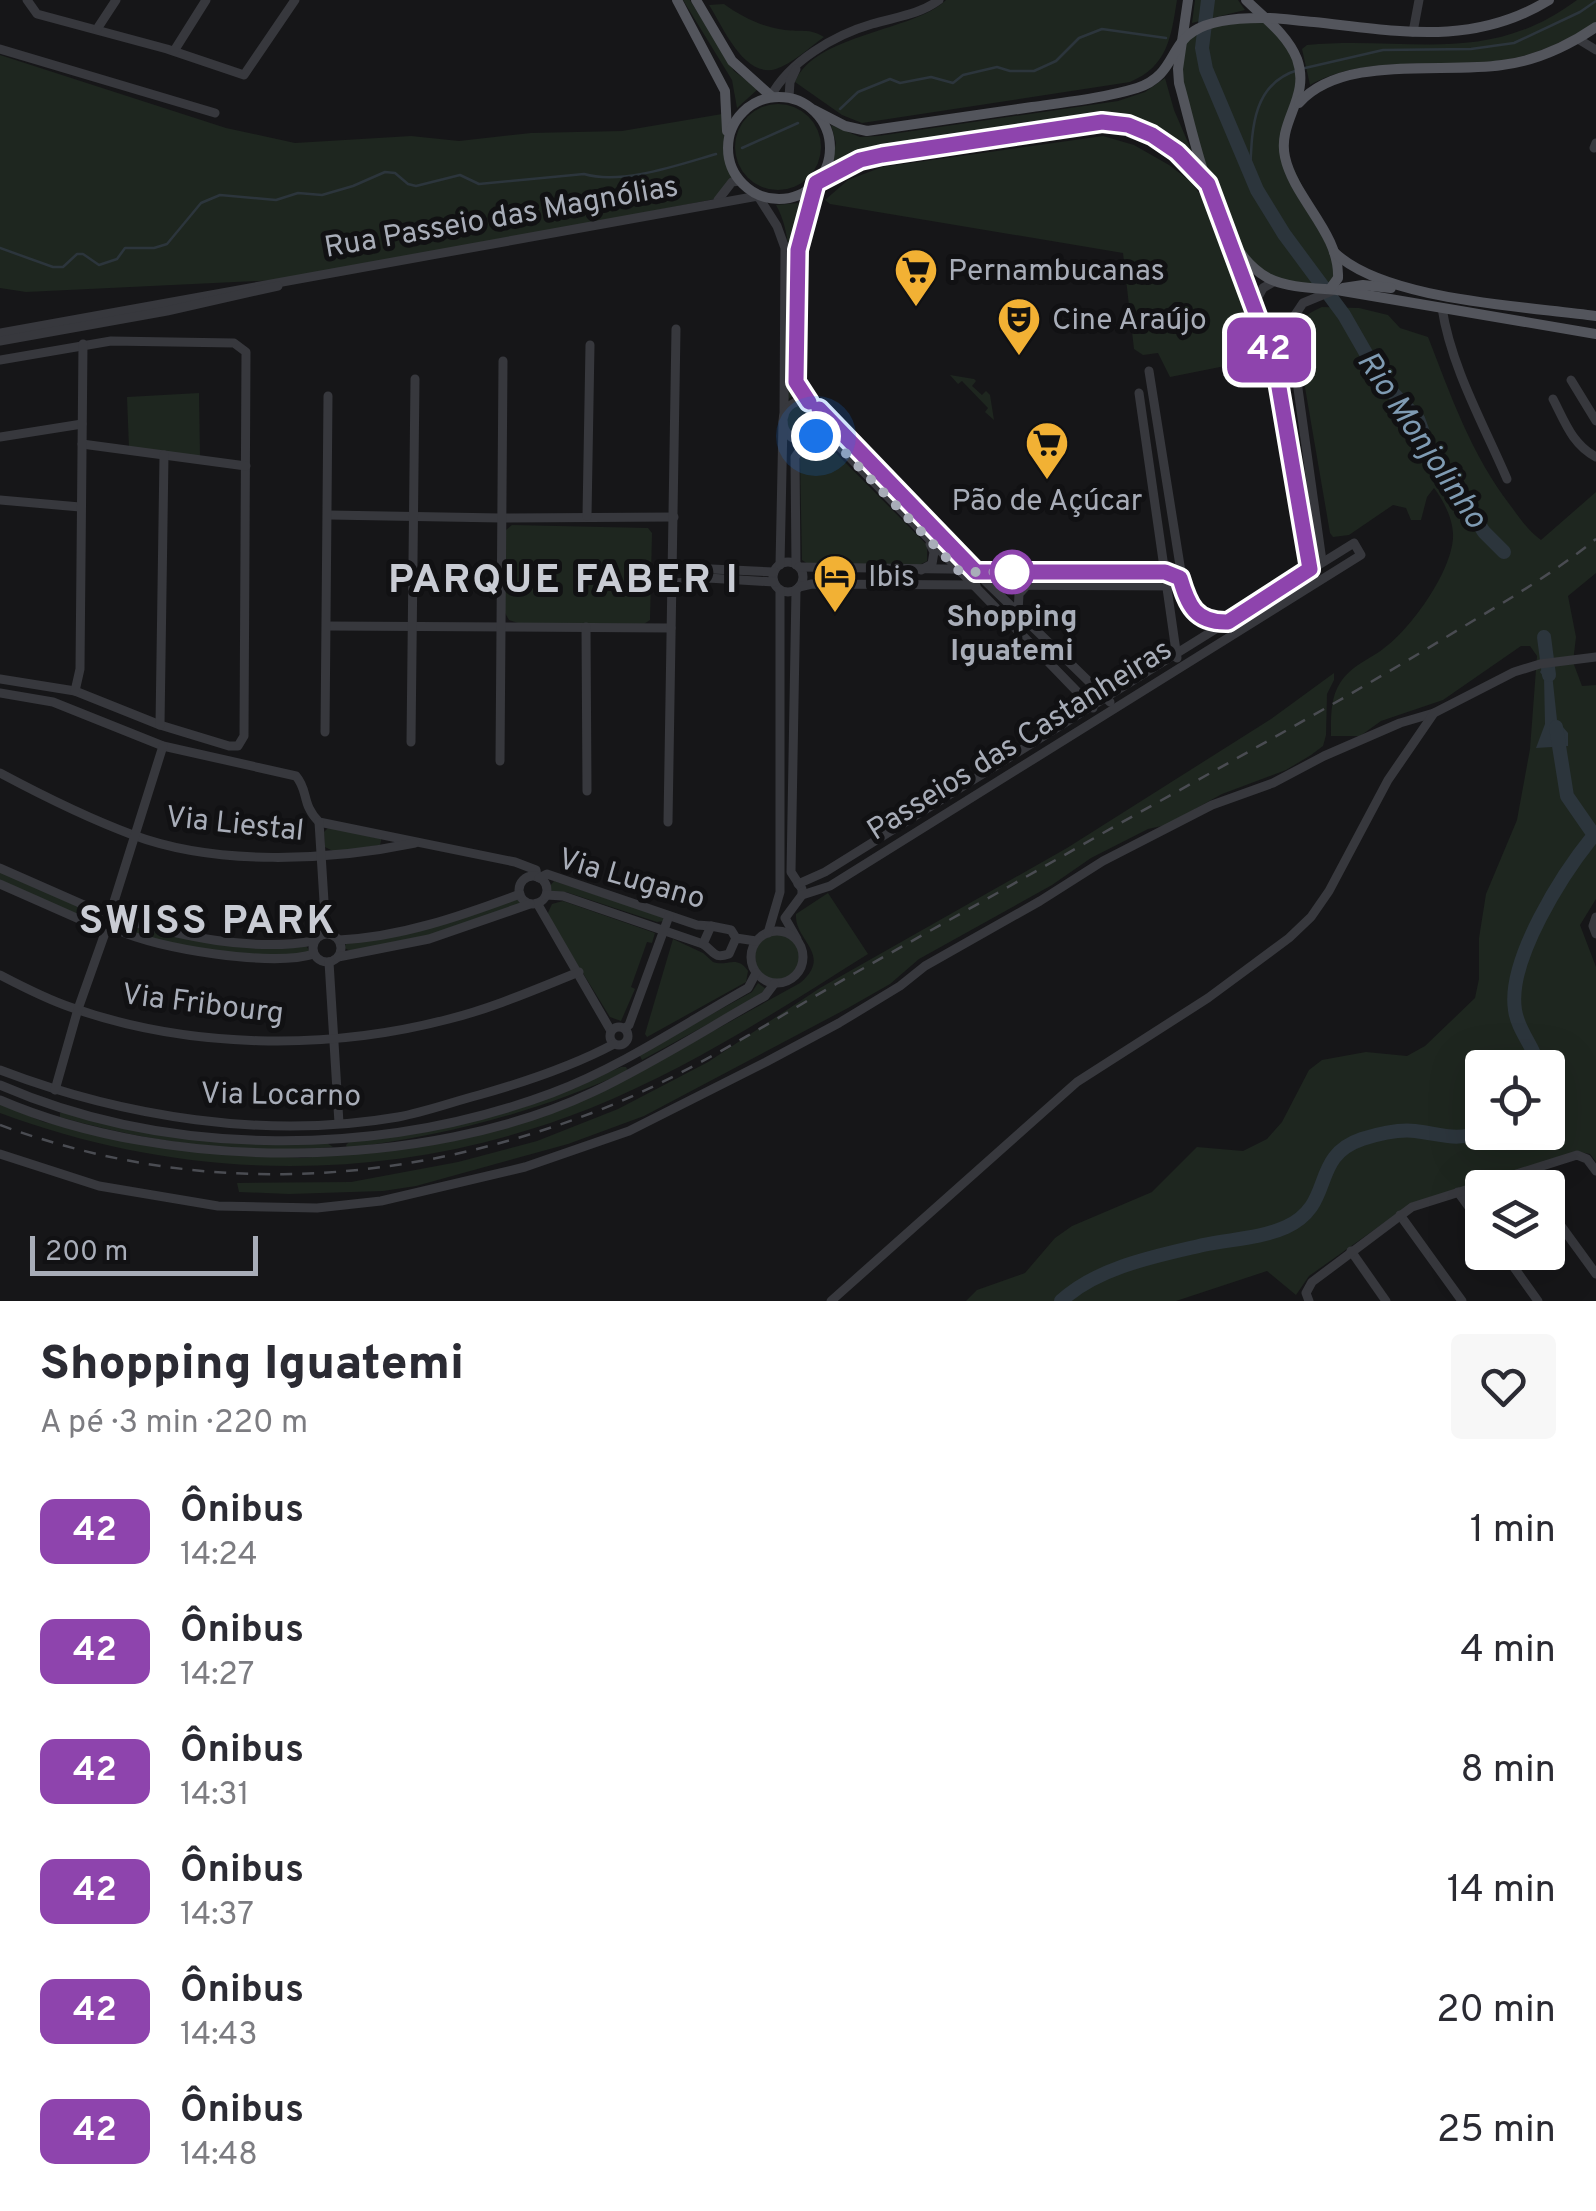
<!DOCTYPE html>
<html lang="pt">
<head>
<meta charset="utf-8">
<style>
  body { margin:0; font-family:Overpass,sans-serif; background:#f7f7f7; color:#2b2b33; height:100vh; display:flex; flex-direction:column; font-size:38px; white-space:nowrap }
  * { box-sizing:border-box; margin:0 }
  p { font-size:32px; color:#7c7c81 }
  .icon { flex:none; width:55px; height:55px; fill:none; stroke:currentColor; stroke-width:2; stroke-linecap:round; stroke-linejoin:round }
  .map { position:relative; height:1301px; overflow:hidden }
  .side { display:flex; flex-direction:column; background:#fff; flex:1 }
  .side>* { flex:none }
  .badge { padding:0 20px; border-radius:15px; font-size:35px; line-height:65px }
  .fabs { position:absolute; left:1465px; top:1050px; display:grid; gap:20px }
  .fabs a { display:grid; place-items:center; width:100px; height:100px; border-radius:10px; background:#fff; box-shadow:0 10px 40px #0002; font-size:50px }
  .scale { position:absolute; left:30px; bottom:25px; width:228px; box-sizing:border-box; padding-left:10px; border:5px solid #a8adb8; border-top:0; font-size:28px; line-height:35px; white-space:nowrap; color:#a8adb8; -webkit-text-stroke:8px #111113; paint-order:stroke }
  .you { position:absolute; width:50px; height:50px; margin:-25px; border:8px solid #fff; border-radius:50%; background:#1a73e8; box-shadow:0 0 0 15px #1a73e833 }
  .map>.badge { position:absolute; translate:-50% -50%; box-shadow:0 0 0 5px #fff }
  .round { display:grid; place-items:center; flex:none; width:105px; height:105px; border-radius:10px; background:#f7f7f7 }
  .summary { display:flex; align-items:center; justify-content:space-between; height:170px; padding:0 40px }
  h1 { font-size:48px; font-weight:800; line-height:75px }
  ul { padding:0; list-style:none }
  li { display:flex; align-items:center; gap:30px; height:120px; padding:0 40px }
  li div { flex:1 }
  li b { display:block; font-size:38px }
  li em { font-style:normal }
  li .badge { min-width:110px; font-weight:700; text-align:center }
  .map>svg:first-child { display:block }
  .green { fill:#1e261f; fill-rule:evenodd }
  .water { fill:#2c353c }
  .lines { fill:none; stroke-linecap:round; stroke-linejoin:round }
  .stream { stroke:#2c353c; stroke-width:2.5 }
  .river { stroke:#2c353c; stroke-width:14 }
  .minor { stroke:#37383d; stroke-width:9 }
  .major { stroke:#53555c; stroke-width:10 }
  .rail { stroke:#4a4c52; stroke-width:2.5; stroke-dasharray:12 10; stroke-linecap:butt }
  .line-casing { stroke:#fff; stroke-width:22 }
  .line { stroke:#8e44ad; stroke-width:15 }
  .walk { stroke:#a8adb8; stroke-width:10; stroke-dasharray:0 18 }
  .stop-dot { fill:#fff; stroke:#8e44ad; stroke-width:5 }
  .labels { text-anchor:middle; stroke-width:10; stroke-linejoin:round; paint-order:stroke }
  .street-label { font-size:30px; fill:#a8adb8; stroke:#111113 }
  .poi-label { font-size:30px; fill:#a8adb8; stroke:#111113; text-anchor:start }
  .stop-label { font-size:30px; font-weight:bold; fill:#a8adb8; stroke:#111113 }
  .water-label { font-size:32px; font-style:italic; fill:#7f9bb3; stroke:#111113 }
  .district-label { font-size:40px; font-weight:bold; letter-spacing:2.5px; fill:#c9ccd4; stroke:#111113 }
</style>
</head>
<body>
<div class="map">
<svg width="1596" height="1301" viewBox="0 0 1596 1301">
  <rect width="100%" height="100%" fill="#161618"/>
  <g class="green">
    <path d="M683 0H690L734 71 758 89 737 108 732 80Z"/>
    <path d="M946 0H1177C1171 37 1168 66 1130 82L862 123 842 115 795 82C814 34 915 31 946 0Z"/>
    <path d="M1195 0H1238L1245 10 1192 23Z"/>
    <path d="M1577 0H1596V22C1570 39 1540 53 1510 59 1446 70 1369 52 1310 85L1302 49 1307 45C1406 35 1486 68 1577 0Z"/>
    <path d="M724 4C742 17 762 27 785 30 800 32 810 28 824 37 810 47 792 64 776 69 744 79 722 25 709 5Z"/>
    <path d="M1264 17 1288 41 1302 79 1284 148 1333 251 1334 285 1275 281 1246 261 1208 184 1179 83 1181 43 1195 30Z"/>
    <path d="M0 55 226 128 295 143 411 136 459 141 531 133 622 131 728 113 729 160 740 181 720 198 300 279 26 292 0 288Z"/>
    <path d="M1165 78 1174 110 1193 154 1190 156 1135 123 1099 118 882 148 830 169 836 143 831 125 860 137 878 136 1118 101 1145 92Z"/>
    <circle cx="778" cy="147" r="43"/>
    <path d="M1103 136 1134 145 1169 165 1190 181 1209 206 1262 354 1260 359 1170 377 1158 353 1143 355 1134 349 1123 253 830 204 825 200 848 180 882 167Z"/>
    <path d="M799 203 793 240 791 382 795 394 787 400C788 349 801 247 776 205Z"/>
    <path d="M1322 307 1359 308 1388 315 1400 328 1428 337C1451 396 1471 454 1510 505 1520 518 1528 531 1541 540L1596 492V573L1568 596 1576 637 1573 662 1582 686 1596 685V899L1580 925 1596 967V1162L1590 1154 1579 1152 1412 1203 1309 1276 1296 1295 1267 1271 1176 1301H966L977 1290 1025 1273 1055 1238 1072 1226 1152 1192 1197 1147 1243 1151 1267 1139 1282 1122 1309 1070 1322 1060 1366 1052 1407 1056 1425 1046 1475 998 1479 979V938L1486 894 1517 820 1530 749 1537 656 1530 646H1521L1443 700 1381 721 1360 736H1331C1331 718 1330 699 1340 683 1352 665 1367 661 1383 649 1410 630 1451 573 1453 538 1454 521 1444 501 1434 488L1427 497 1421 520H1411L1406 508 1393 505 1349 535 1333 537 1330 533 1296 335C1299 319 1307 314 1322 307ZM1482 1068H1548V1132H1482Z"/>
    <path d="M950 375 974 379 976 381 972 386 982 395 986 391 990 395 994 420 985 412 988 408 962 381 958 384Z"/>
    <path d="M199 393 200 458 129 448 127 397Z"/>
    <circle cx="802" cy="421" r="15"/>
    <path d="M822 444 828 445 927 545V561L919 565 808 564 802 560 800 458 810 446Z"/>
    <path d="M512 525 648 528 652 533 650 620 644 624 518 623 509 620 504 611 506 530Z"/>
    <path d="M1334 673V680L1327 694 1326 735 1323 746 1311 755 1286 770 1222 794 1166 825 1148 829 1091 858 1052 885 919 959 890 984 848 1008 644 1116 568 1144 416 1186 383 1191 289 1194 239 1192 237 1183 351 1182 458 1162 537 1141 618 1109 708 1062 820 988 1067 848 1271 719Z"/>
    <path d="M329 827 381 839V841L380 845 335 852 325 847 324 832Z"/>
    <path d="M0 871 90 912 94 922 0 880Z"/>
    <path d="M554 881 663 917 664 921 657 922 566 892H552L550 886Z"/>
    <path d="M828 893 868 954C779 1010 690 1068 591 1108 399 1184 194 1185 0 1113V1104L44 1122 138 1143 203 1152 301 1158 399 1149 472 1135 623 1081 800 983C834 954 794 941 796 914Z"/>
    <path d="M518 899 520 904 437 935 351 951 344 948 346 944 398 935Z"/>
    <path d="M563 901 655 933 652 943 647 942 631 987 635 989 621 1021 610 1017 547 915 552 904Z"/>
    <path d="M126 925 168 934 306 946 310 951C269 969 171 944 127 931Z"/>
    <circle cx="778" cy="957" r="23"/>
    <path d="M673 939 703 953 713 962C727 967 737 954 748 971L746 982 647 1037 645 1034Z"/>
    <path d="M758 983 766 989 756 998 642 1060 639 1054 752 992Z"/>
    <path d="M621 1067H626L628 1071C537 1112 446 1136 347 1148L346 1145 349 1142 475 1121 527 1106Z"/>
    <path d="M64 1112 140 1130 327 1143 333 1147C242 1155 148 1142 60 1117V1113Z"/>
  </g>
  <path class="water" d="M1551 664 1557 720 1568 733V746L1536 748 1545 724 1544 677 1540 672 1544 665Z"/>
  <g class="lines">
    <g class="stream">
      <path d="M1305 68 1383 50 1471 49 1514 43 1580 12 1596 1"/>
      <path d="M840 109 858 92 890 79 900 83 931 77 953 83 963 75 997 67 1010 71H1034L1056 61 1079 38 1102 29 1166 38"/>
      <path d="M742 148 798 123"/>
      <path d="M1250 176C1252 134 1250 84 1298 70"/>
      <path d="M0 248 53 267H63L77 254H83L99 265 117 259 125 248H154L167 244 201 203 220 195 276 200 298 193 322 195 353 186 385 172 395 173 408 184 416 186 460 175 479 184 584 174C622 185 678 165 716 154"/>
      <path d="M1594 835H1596"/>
    </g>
    <g class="river">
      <path d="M1208 0 1202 48 1206 69 1257 190 1284 234 1344 315 1371 362 1392 392 1418 419 1428 446 1484 532 1504 552"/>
      <path d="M1544 637 1549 675"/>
      <path d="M1539 1068C1535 1047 1518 1032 1515 1010 1507 960 1563 873 1594 835L1567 796 1556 727"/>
      <path d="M1061 1301C1098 1267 1156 1256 1203 1245 1231 1239 1259 1239 1286 1227 1336 1204 1309 1157 1362 1139 1378 1134 1398 1129 1415 1131 1440 1134 1458 1142 1482 1131"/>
    </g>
    <g class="minor">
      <path d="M27 0 37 14 167 49 244 75 295 0"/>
      <path d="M97 29 116 0"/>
      <path d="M1413 32 1419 0"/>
      <path d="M1578 39 1596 50"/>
      <path d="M0 49 215 113"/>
      <path d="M174 51 206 0"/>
      <path d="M771 96C789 62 834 35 872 24 895 17 919 15 939 0"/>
      <path d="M789 97 790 82 796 69"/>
      <path d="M1594 148 1596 143"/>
      <path d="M718 200 732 182 740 181"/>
      <path d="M1233 247 1275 364 1310 569 1306 588"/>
      <path d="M1253 306 1263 288 1275 281"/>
      <path d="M1442 308C1451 367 1484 425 1507 479"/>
      <path d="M0 333 758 196 777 226 785 248 784 416"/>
      <path d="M0 341 167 311 278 286"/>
      <path d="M0 360 111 341 234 343 246 352 244 736 238 746H229L160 725 75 691 0 679"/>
      <path d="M1149 371 1185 597C1193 615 1206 622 1225 622"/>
      <path d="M1571 380 1596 421"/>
      <path d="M1139 393 1177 658"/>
      <path d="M1553 399C1565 422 1572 444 1596 457"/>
      <circle cx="803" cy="421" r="20"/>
      <path d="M809 402 796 381 798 250 816 183"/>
      <path d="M819 409 976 572 1110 702"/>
      <path d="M816 435 834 441 1093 708"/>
      <path d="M0 437 82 424"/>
      <path d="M82 444 246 466"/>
      <path d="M0 500 80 507"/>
      <path d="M329 515 501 518 674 517"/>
      <path d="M587 516 590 345"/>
      <path d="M1322 561 1289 324 1303 303 1332 291"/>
      <circle cx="788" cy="577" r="15"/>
      <path d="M780 565 783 422"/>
      <path d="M796 565 795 457 807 440"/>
      <path d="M670 567 774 572"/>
      <path d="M799 567 1165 572 1180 578"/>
      <path d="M921 570 932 564 934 552 930 544"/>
      <path d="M670 583 697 582 708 578 774 582"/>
      <path d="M991 585 1182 586"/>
      <path d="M799 587 812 584 976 585"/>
      <path d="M796 590 791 872 802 889V895L785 918 797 939"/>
      <path d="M1018 612 1019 594 1027 585"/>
      <path d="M327 626 671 628"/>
      <path d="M586 627 587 791"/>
      <path d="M75 691 80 669 83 344"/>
      <path d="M0 693 53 702 163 746 296 776C309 791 301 804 319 822L515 862 536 870 537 877"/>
      <path d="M160 725 164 455"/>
      <path d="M325 732 328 396"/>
      <path d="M411 742 415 379"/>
      <path d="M500 761 503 361"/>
      <path d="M0 773C43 796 87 818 133 835 216 866 329 861 415 843"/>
      <path d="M319 822 326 933"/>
      <path d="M668 822 676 329"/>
      <path d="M0 868 100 912"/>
      <circle cx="533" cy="890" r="14"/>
      <path d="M539 878 547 874 697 925 711 926"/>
      <path d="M0 884 97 927"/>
      <path d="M798 884 825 872 1354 543 1361 555 830 886 802 895"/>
      <path d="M546 895 563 896 703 944"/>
      <path d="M537 903 611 1031"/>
      <path d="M112 908 163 746"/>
      <path d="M1596 917 1593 926 1596 934"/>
      <path d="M122 919C181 936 252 952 314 941"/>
      <path d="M118 930C157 949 273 967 314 954"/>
      <circle cx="777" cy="957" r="26"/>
      <path d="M768 933 780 892V590"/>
      <circle cx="327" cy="948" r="14"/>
      <path d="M736 938 729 954C713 959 715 952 703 944L711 926 731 930 736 938 756 941"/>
      <path d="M339 940C401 937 461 916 520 894"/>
      <path d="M338 957 429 939 530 904"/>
      <path d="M329 962 339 1123"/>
      <path d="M0 975C23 987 46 999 70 1007 188 1049 328 1051 449 1019 493 1008 536 989 579 972"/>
      <circle cx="619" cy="1036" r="9"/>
      <path d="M625 1028 629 1025 669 916"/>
      <path d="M0 1070C123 1117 266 1140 398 1117 425 1112 452 1102 479 1095 525 1082 571 1067 614 1044"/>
      <path d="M0 1085C170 1159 381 1157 552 1093 621 1067 684 1024 748 988L756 973"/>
      <path d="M55 1090 78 1009 105 933"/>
      <path d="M0 1100C169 1173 426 1171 593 1092 652 1064 708 1028 765 996L774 984"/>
      <path d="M0 1154 99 1186 218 1206 317 1208 381 1201 525 1167 629 1131 766 1062 839 1023 900 986 925 966 1040 901 1103 861 1212 805 1273 783 1324 756 1400 723 1434 713"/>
      <path d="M1522 1173 1532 1188"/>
      <path d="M1458 1192 1482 1225"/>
      <path d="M1548 1208 1596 1274"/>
      <path d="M1400 1215 1462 1301"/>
      <path d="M1351 1251 1386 1301"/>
      <path d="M1503 1252 1538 1301"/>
      <path d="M831 1301 1077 1082 1208 998 1289 938 1311 917 1329 891 1388 780 1434 713 1514 672 1540 664 1596 657"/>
      <path d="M1309 1301 1306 1293 1312 1282 1412 1207 1577 1155 1587 1159 1596 1171"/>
    </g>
    <g class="major">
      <path d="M677 0 725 91 727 131"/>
      <path d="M696 0 732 61 771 96"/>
      <path d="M1188 0 1178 69 1179 83C1195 138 1214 249 1268 278 1288 288 1314 288 1337 290L1596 334"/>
      <path d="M1246 0C1264 18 1287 34 1297 59 1311 98 1277 121 1285 157 1294 199 1340 233 1338 278L1330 289"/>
      <circle cx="779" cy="148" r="51"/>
      <path d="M1299 103C1342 54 1442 74 1502 65 1536 61 1568 46 1596 27"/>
      <path d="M814 110 845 126 867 131C922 123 977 115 1032 107 1067 102 1104 98 1137 88 1174 76 1169 46 1194 31 1211 20 1241 18 1261 18 1278 17 1296 21 1314 22 1398 31 1473 47 1549 0"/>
      <path d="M816 183 869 157 1112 122 1152 135 1177 152 1206 182"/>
      <path d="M1334 252C1384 301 1526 306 1596 316"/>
      <path d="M1343 288 1363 285 1391 288"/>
    </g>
    <path class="rail" d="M0 1125C199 1198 400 1187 597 1111 687 1076 771 1021 855 973 942 924 1030 875 1117 825 1228 763 1340 702 1448 636 1499 605 1550 576 1596 539"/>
  </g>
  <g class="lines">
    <g class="line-casing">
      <path id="line" d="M809 402 796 382 798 250 816 183 860 160 882 155 1102 122 1128 125 1152 135 1177 152 1208 184 1275 364 1310 569 1228 622C1195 623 1188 605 1180 578L1165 572H976L819 409"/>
    </g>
    <use href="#line" class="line"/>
    <path class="walk" d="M816 436 834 441 960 572H1012"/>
  </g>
  <defs>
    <g id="supermarket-pin" transform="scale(2.25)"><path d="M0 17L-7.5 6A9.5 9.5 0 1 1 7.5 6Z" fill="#f2b134" stroke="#111113"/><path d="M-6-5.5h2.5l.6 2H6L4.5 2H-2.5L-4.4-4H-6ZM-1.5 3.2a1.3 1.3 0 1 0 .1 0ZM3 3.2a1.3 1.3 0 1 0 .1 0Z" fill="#111"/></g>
    <g id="theatre-pin" transform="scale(2.25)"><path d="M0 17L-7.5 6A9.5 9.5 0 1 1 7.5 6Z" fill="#f2b134" stroke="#111113"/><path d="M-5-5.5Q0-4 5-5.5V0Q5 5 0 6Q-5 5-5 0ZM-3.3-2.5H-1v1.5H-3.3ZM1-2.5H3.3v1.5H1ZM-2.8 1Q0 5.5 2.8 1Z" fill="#111"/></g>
    <g id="hotel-pin" transform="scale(2.25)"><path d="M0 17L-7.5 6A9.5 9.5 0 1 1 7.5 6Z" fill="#f2b134" stroke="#111113"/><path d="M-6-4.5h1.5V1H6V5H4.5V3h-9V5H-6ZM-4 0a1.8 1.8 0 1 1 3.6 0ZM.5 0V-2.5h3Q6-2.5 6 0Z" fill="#111"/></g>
  </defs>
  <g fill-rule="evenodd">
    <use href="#supermarket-pin" x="916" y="270"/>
    <use href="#theatre-pin" x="1019" y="319"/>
    <use href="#supermarket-pin" x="1047" y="443"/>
    <use href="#hotel-pin" x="835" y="576"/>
  </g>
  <circle class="stop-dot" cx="1012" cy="572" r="20"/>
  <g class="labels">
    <g class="street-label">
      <text transform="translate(501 216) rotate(-10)" y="10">Rua Passeio das Magnólias</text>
      <text transform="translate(1019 739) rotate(-32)" y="10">Passeios das Castanheiras</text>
      <text transform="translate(235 823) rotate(6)" y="10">Via Liestal</text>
      <text transform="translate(632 878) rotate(16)" y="10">Via Lugano</text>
      <text transform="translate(203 1003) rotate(7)" y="10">Via Fribourg</text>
      <text transform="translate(281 1094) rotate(1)" y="10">Via Locarno</text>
    </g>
    <g class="poi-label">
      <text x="948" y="280">Pernambucanas</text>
      <text x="1052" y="329">Cine Araújo</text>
      <text x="1047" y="510" text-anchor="middle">Pão de Açúcar</text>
      <text x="868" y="586">Ibis</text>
    </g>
    <g class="stop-label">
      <text x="1012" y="626">Shopping<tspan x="1012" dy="34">Iguatemi</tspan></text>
    </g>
    <g class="water-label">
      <text transform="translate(1423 439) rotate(56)" y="11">Rio Monjolinho</text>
    </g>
    <g class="district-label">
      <text x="564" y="592">PARQUE FABER I</text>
      <text x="208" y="933">SWISS PARK</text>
    </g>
  </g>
</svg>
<div class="fabs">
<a><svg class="icon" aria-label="locate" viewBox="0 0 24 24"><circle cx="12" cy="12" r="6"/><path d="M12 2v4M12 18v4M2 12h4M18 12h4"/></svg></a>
<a><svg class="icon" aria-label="layers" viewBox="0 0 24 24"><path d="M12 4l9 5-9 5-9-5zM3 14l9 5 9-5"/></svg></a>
</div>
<div class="scale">200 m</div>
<div class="you" style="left:816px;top:436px"></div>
<b class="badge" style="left:1269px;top:350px;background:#8e44ad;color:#fff">42</b>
</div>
<section class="side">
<div class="summary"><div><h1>Shopping Iguatemi</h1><p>A pé · 3 min · 220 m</p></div><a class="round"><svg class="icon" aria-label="heart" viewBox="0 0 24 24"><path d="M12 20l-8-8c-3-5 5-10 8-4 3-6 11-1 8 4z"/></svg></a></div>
<ul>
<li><span class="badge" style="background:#8e44ad;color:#fff">42</span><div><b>Ônibus</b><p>14:24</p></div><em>1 min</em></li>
<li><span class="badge" style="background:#8e44ad;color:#fff">42</span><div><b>Ônibus</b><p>14:27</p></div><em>4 min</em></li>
<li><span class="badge" style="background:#8e44ad;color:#fff">42</span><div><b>Ônibus</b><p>14:31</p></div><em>8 min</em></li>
<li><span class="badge" style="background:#8e44ad;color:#fff">42</span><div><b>Ônibus</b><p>14:37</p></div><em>14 min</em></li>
<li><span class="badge" style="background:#8e44ad;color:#fff">42</span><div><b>Ônibus</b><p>14:43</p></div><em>20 min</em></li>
<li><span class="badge" style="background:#8e44ad;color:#fff">42</span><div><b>Ônibus</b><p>14:48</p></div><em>25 min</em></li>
</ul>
</section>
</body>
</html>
